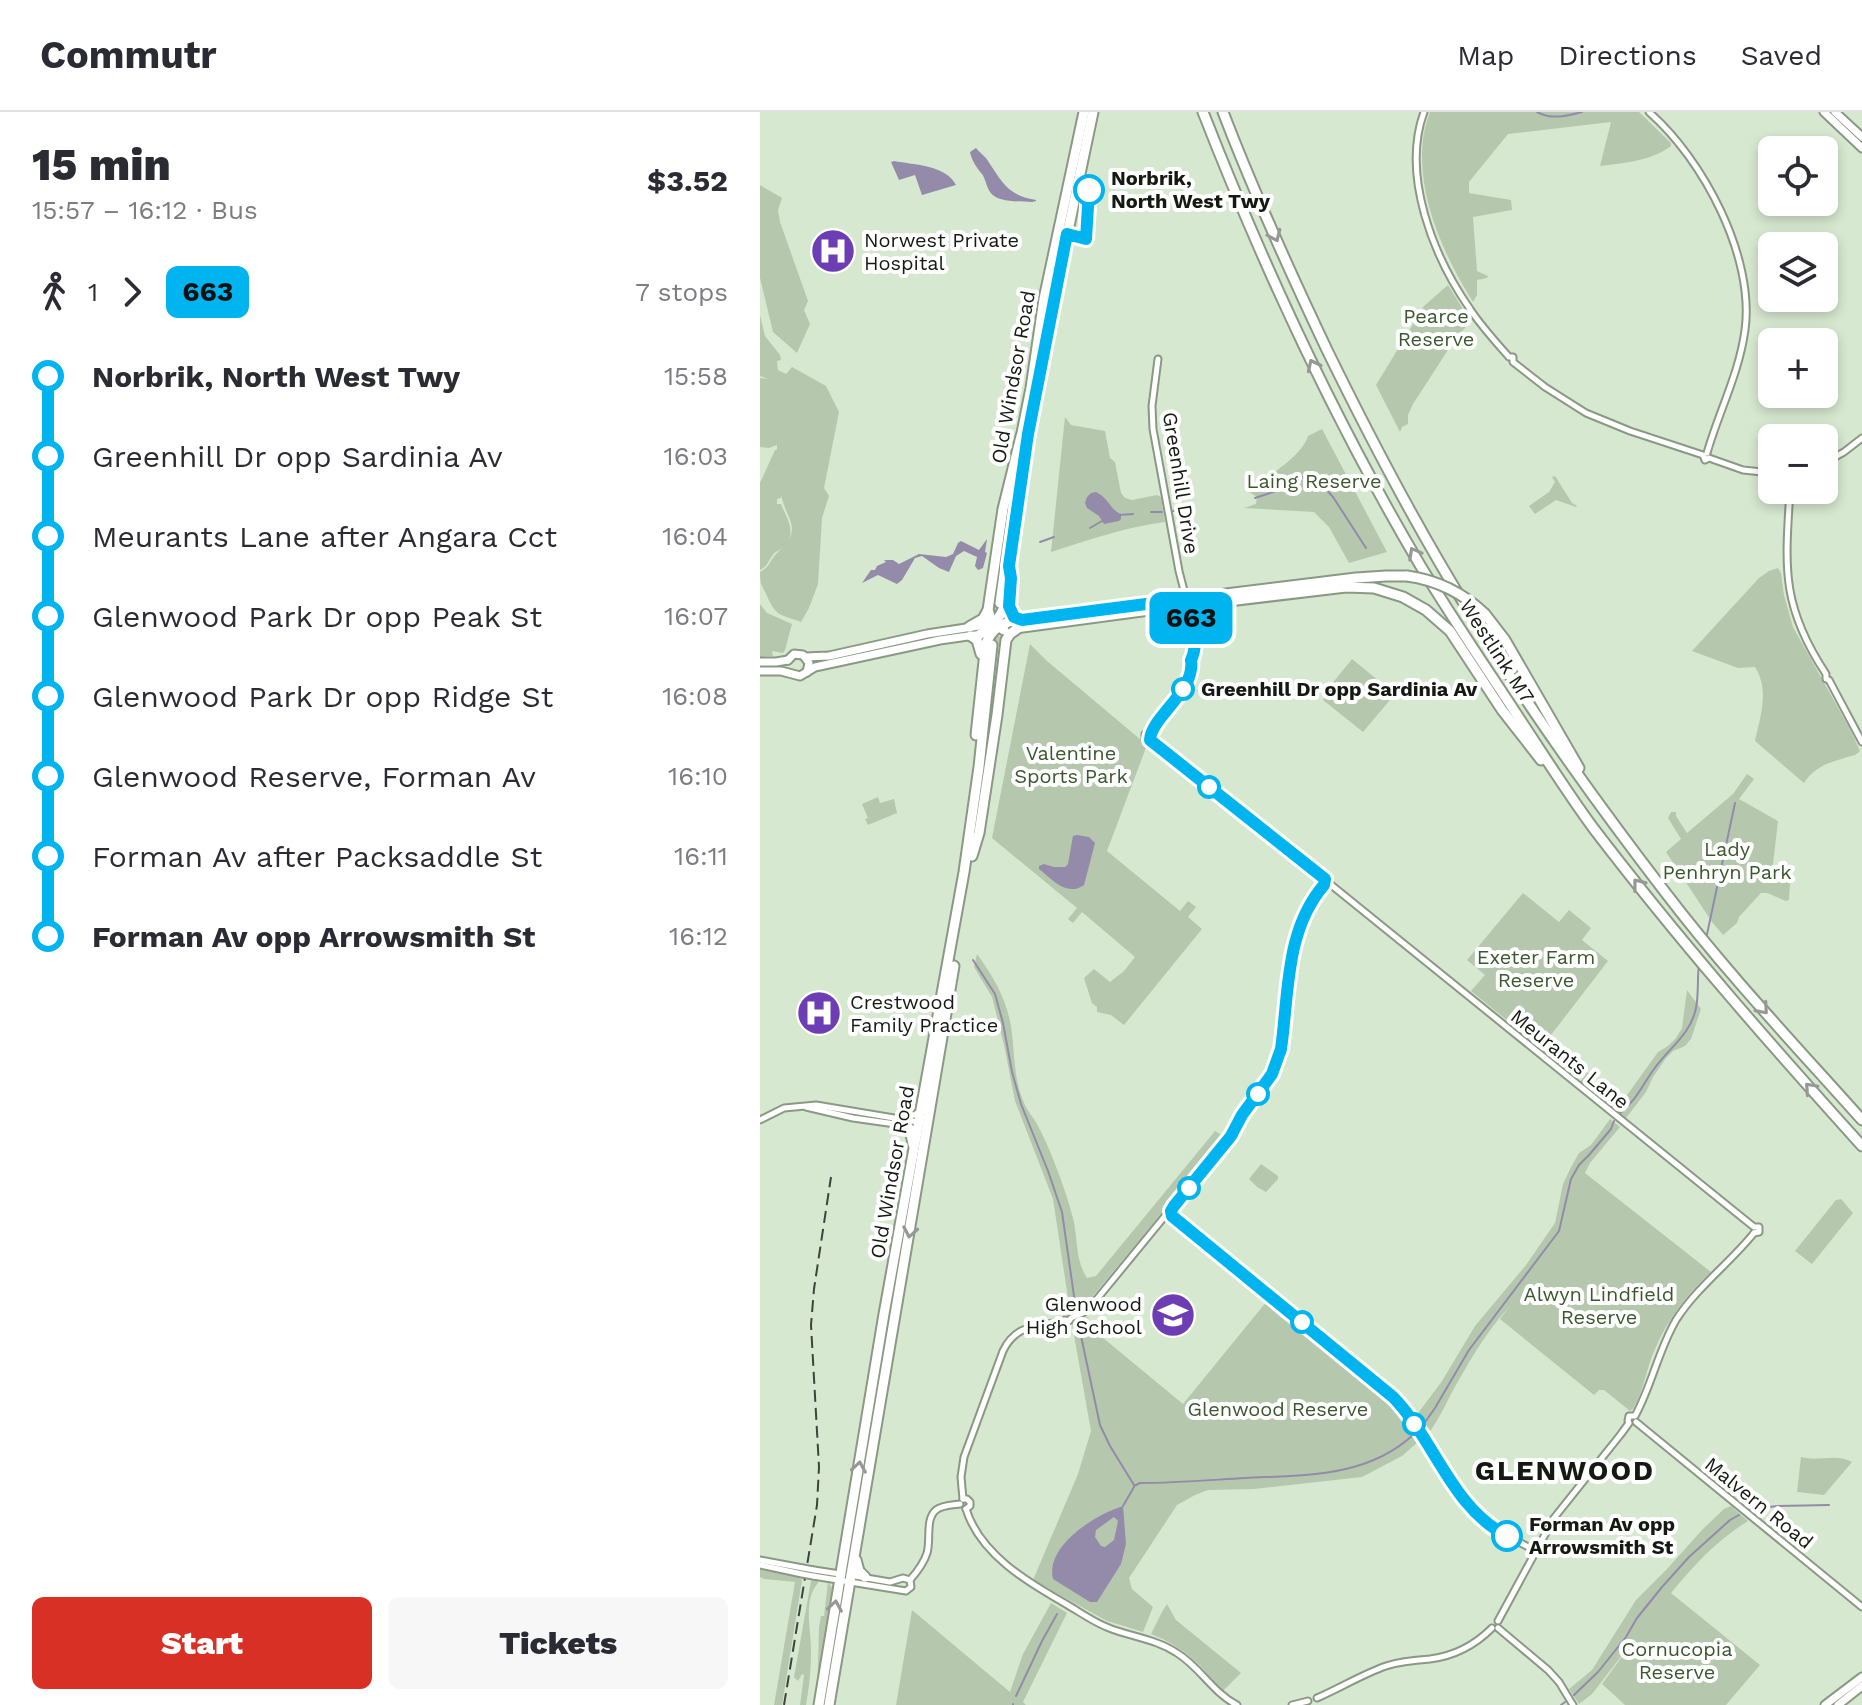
<!DOCTYPE html>
<html lang="en">
<head>
<meta charset="utf-8">
<style>
  body { margin:0; font-family:"Work Sans",sans-serif; background:#f7f7f7; color:#2b2b33; height:100vh; display:flex; flex-direction:column; font-size:30px; white-space:nowrap }
  * { box-sizing:border-box; margin:0 }
  p { font-size:26px; color:#7c7c81 }
  .icon { flex:none; width:44px; height:44px; fill:none; stroke:currentColor; stroke-width:2; stroke-linecap:round; stroke-linejoin:round }
  .map { position:relative; flex:1; overflow:hidden }
  .side { display:flex; flex-direction:column; background:#fff; width:760px }
  .side>* { flex:none }
  .badge { padding:0 16px; border-radius:12px; font-size:28px; line-height:52px }
  .fabs { position:absolute; left:998px; top:24px; display:grid; gap:16px }
  .fabs a { display:grid; place-items:center; width:80px; height:80px; border-radius:12px; background:#fff; box-shadow:0 4px 12px #0003; font-size:40px }
  .map>.badge { position:absolute; translate:-50% -50%; box-shadow:0 0 0 4px #fff }
  .legs { display:flex; align-items:center; gap:12px; height:88px; padding:0 32px; font-size:26px }
  .legs p { margin-inline-start:auto }
  .overview { display:flex; align-items:center; justify-content:space-between; height:136px; padding:0 32px }
  h1 { font-size:44px; font-weight:800; line-height:60px }
  .cta { display:flex; gap:16px; margin-top:auto; padding:16px 32px }
  .cta a { flex:1; height:92px; border-radius:12px; background:#d93025; color:#fff; font-size:32px; font-weight:800; line-height:92px; text-align:center }
  .cta a+a { background:#f7f7f7; color:#2b2b33 }
  ul { padding:0 32px; list-style:none }
  li { display:flex; align-items:center; gap:28px; height:80px; font-size:30px }
  li i { display:grid; place-items:center; width:12px; height:100%; margin:0 10px; background:currentColor }
  li i::after { content:''; width:20px; height:20px; margin:-10px; border:6px solid; border-radius:50%; background:#fff }
  li p { margin-inline-start:auto }
  li:first-child i { background:linear-gradient(#0000 50%,currentColor 0) }
  li:last-child i { background:linear-gradient(currentColor 50%,#0000 0) }
  header { display:flex; align-items:center; gap:48px; box-sizing:border-box; height:112px; padding:0 40px; background:#fff; border-bottom:2px solid #e1e1e2 }
  header strong { font-size:38px }
  nav { display:flex; gap:44px; margin-inline-start:auto; font-size:28px }
  main { display:flex; flex:1; min-height:0 }
  .map>svg:first-child { display:block }
  .green { fill:#b5c8ad }
  .water { fill:#938ba9; fill-rule:evenodd }
  .lines { fill:none; stroke-linecap:round; stroke-linejoin:round }
  .stream { stroke:#938ba9; stroke-width:2 }
  .highway-tunnel { stroke:#bac9b4; stroke-width:9; stroke-dasharray:9 4.5; stroke-linecap:butt }
  .minor-casing { stroke:#8a9983; stroke-width:9 }
  .major-casing { stroke:#8a9983; stroke-width:11 }
  .highway-casing { stroke:#8a9983; stroke-width:13 }
  .minor { stroke:#fff; stroke-width:5 }
  .major { stroke:#fff; stroke-width:7 }
  .highway { stroke:#fff; stroke-width:9 }
  .rail { stroke:#3d453a; stroke-width:2; stroke-dasharray:12 6; stroke-linecap:butt }
  .minor-bridge-casing { stroke:#8a9983; stroke-width:9; stroke-linecap:butt }
  .highway-bridge-casing { stroke:#8a9983; stroke-width:13; stroke-linecap:butt }
  .minor-bridge { stroke:#fff; stroke-width:5 }
  .highway-bridge { stroke:#fff; stroke-width:9 }
  .oneway { stroke:#959894 }
  .line-1-casing { stroke:#fff; stroke-width:18 }
  .line-1 { stroke:#00b5ef; stroke-width:12 }
  .stop-1-dot { fill:#fff; stroke:#00b5ef; stroke-width:4 }
  .labels { text-anchor:middle; stroke-width:8; stroke-linejoin:round; paint-order:stroke }
  .stop-label { font-size:20px; font-weight:bold; fill:#141a12; stroke:#fff; text-anchor:start }
  .poi-label { font-size:20px; fill:#141a12; stroke:#fff; text-anchor:start }
  .park-label { font-size:20px; fill:#3b572d; stroke:#fff }
  .street-label { font-size:20px; fill:#141a12; stroke:#fff }
  .district-label { font-size:28px; font-weight:bold; letter-spacing:2px; fill:#141a12; stroke:#fff }
</style>
</head>
<body>
<header>
<strong>Commutr</strong>
<nav><a>Map</a><a>Directions</a><a>Saved</a></nav>
</header>
<main>
<section class="side">
<div class="overview"><div><h1>15 min</h1><p>15:57 – 16:12 · Bus</p></div><b>$3.52</b></div>
<div class="legs"><svg class="icon" aria-label="walk" viewBox="0 0 24 24"><circle cx="13" cy="4" r="2"/><path d="M13 8l-2 6 4 7M11 14l-3 7M7 12l3-4h3l4 4"/></svg>1<svg class="icon" aria-label="forward" viewBox="0 0 24 24"><path d="M9 5l7 7-7 7"/></svg><b class="badge" style="background:#00b5ef;color:#111">663</b><p>7 stops</p></div>
<ul>
<li><i style="color:#00b5ef"></i><b>Norbrik, North West Twy</b><p>15:58</p></li>
<li><i style="color:#00b5ef"></i><span>Greenhill Dr opp Sardinia Av</span><p>16:03</p></li>
<li><i style="color:#00b5ef"></i><span>Meurants Lane after Angara Cct</span><p>16:04</p></li>
<li><i style="color:#00b5ef"></i><span>Glenwood Park Dr opp Peak St</span><p>16:07</p></li>
<li><i style="color:#00b5ef"></i><span>Glenwood Park Dr opp Ridge St</span><p>16:08</p></li>
<li><i style="color:#00b5ef"></i><span>Glenwood Reserve, Forman Av</span><p>16:10</p></li>
<li><i style="color:#00b5ef"></i><span>Forman Av after Packsaddle St</span><p>16:11</p></li>
<li><i style="color:#00b5ef"></i><b>Forman Av opp Arrowsmith St</b><p>16:12</p></li>
</ul>
<div class="cta"><a>Start</a><a>Tickets</a></div>
</section>
<div class="map">
<svg width="1102" height="1593" viewBox="0 0 1102 1593">
  <rect width="100%" height="100%" fill="#d7e8d0"/>
  <g class="green">
    <path d="M670 0H879L911 31V34C891 49 864 51 840 54L851 10 748 22 709 70V81L751 88 752 98 713 105 717 159 728 164 727 166 717 168V183L713 190C680 138 646 61 670 0Z"/>
    <path d="M0 73 22 86 18 98 20 110 48 189 44 198 50 212 37 241 13 220 0 166Z"/>
    <path d="M688 173 711 210 697 224 653 292 648 303V312L642 315 640 320 616 273 664 194Z"/>
    <path d="M0 203 5 224 20 243 21 248 17 249 18 258 26 262 32 255 66 274 79 300 64 376 69 384 62 406 58 472 49 496 41 510C20 502 16 505 7 484 2 472 0 475 0 460 10 455 10 448 17 441 45 416 26 409 21 382V386L17 387V392H21C27 407 38 421 23 435 17 441 17 437 12 444 7 451 8 454 0 458V371L15 338H17V333L9 336 0 335V266L8 267 0 264Z"/>
    <path d="M305 305 311 313 345 319 350 346 355 350 361 381 365 386 372 388 397 383 401 385 405 410C366 415 328 428 291 440Z"/>
    <path d="M562 317 627 440 589 451 569 415 554 400 484 396 496 392 497 385 488 379C506 365 542 345 548 324Z"/>
    <path d="M795 364 812 391 817 394 816 395 796 388 775 402 769 394 789 380 795 370 792 365Z"/>
    <path d="M1018 456 1021 461 1024 483 1033 515 1091 619 1100 639 1095 643C1075 649 1056 652 1044 671L995 629C1000 605 1010 578 995 555L978 556 932 539 999 466 1009 459Z"/>
    <path d="M0 492 7 501 32 512 25 538 23 541 12 539 13 544 0 545Z"/>
    <path d="M270 532 287 549 387 633 347 739 420 799 428 789 436 795 428 805 442 817 364 913 351 903 337 900V895L332 891 324 866 334 857 350 870 364 859 375 845 322 800 313 811 308 807 317 796 232 726Z"/>
    <path d="M592 547 635 582 603 620 563 588C569 573 582 560 592 547Z"/>
    <path d="M987 662 994 667 979 687 1018 709 1012 761 1030 772 1029 788 1026 789 1007 781H1001L979 805 977 811 963 823 952 810 906 740 921 727 908 706 911 700H916V704L927 721 973 682Z"/>
    <path d="M118 685 120 691 134 687 137 701 108 713 105 707 108 706 102 692Z"/>
    <path d="M763 781 799 810 809 798 831 816 822 828 848 849 781 936 711 879 725 863 707 848Z"/>
    <path d="M217 842C233 864 246 886 251 914 255 940 253 968 265 993 268 1000 274 1006 278 1014 291 1038 306 1079 313 1106 318 1126 315 1148 327 1166L336 1164 455 1019 465 1025 327 1191 323 1195 313 1200 310 1199 293 1087 255 989 244 933 232 885 214 855Z"/>
    <path d="M927 878 941 897 931 927 925 934 913 939 906 946 893 965 886 980 866 1006 819 971 828 960C836 972 847 984 860 988L865 986 898 940 908 934 916 926 922 916Z"/>
    <path d="M850 1007 860 1015 830 1051 825 1061 951 1160C927 1182 908 1207 895 1237 886 1257 884 1278 873 1297L870 1299 844 1278H839L834 1283 740 1207 750 1194C725 1221 707 1253 690 1284 683 1298 677 1310 668 1322L656 1304 682 1269 715 1214 766 1153 795 1111 803 1072 810 1057 819 1041 831 1033Z"/>
    <path d="M159 1024 163 1025 99 1395 87 1454 85 1451Z"/>
    <path d="M501 1052 518 1064V1067L506 1080 497 1075 489 1067Z"/>
    <path d="M1081 1087 1093 1101 1052 1152 1035 1139 1076 1088Z"/>
    <path d="M507 1189 621 1283 638 1299 660 1328 642 1344 602 1365 494 1377 448 1378 435 1383 417 1393 369 1466 372 1477 393 1495 383 1520 347 1509 273 1468 318 1362 331 1319 312 1212 328 1205 331 1216 423 1292Z"/>
    <path d="M1041 1345C1058 1350 1076 1341 1092 1350L1064 1383 1037 1380Z"/>
    <path d="M971 1394 988 1409C957 1428 934 1453 911 1481L1000 1553 966 1593H865L842 1572 877 1524 832 1582 819 1592 809 1577 832 1558 876 1488 907 1457 942 1418 964 1397Z"/>
    <path d="M0 1457 38 1465 42 1468 22 1593H14L35 1470 4 1467 0 1465Z"/>
    <path d="M58 1468V1471C42 1489 52 1519 51 1541 51 1559 49 1576 46 1593H40L44 1563 42 1562 38 1569 34 1565 51 1469Z"/>
    <path d="M68 1470 72 1476 68 1520 57 1584 59 1515 61 1504H64Z"/>
    <path d="M291 1491 307 1501 263 1590 266 1593H136L152 1498 250 1580 263 1542Z"/>
    <path d="M407 1492 416 1508 481 1561 463 1579C439 1552 426 1536 391 1522L402 1500Z"/>
  </g>
  <g class="water">
    <path d="M216 36C219 40 226 45 228 49 243 71 247 83 276 88V89L272 90C260 89 237 91 230 80 226 74 226 68 222 62 216 55 212 49 210 40Z"/>
    <path d="M134 49C155 53 186 53 196 73L162 83 155 63 139 68 131 50Z"/>
    <path d="M336 380C348 385 350 398 361 402V407L359 409 344 412 339 404 327 396 325 391 327 385 331 381Z"/>
    <path d="M227 427 225 440 227 441 223 456 218 458 215 454 217 445 204 439 196 444 189 460 179 456 162 444 155 446 142 468 137 472 118 463 102 471 111 458H115L117 454 126 450 124 448H133L139 452 159 442 186 445 193 442 198 431 201 429 219 438Z"/>
    <path d="M317 723 329 725 335 731 324 773C307 785 293 768 279 757V754L284 752 294 755H305L308 752 313 724Z"/>
    <path d="M363 1394 366 1432 361 1452 337 1490H330L293 1467C285 1433 337 1402 363 1394ZM354 1405 358 1409 354 1428 345 1435 341 1434 335 1425 336 1418Z"/>
  </g>
  <g class="lines">
    <g class="stream">
      <path d="M777 0C792 8 806 4 822 0"/>
      <path d="M495 386 513 380 551 361 573 385 606 436"/>
      <path d="M413 399 426 398"/>
      <path d="M391 400H402"/>
      <path d="M359 403 373 402"/>
      <path d="M330 416 342 409"/>
      <path d="M280 430 294 425"/>
      <path d="M946 827 975 691"/>
      <path d="M213 848 235 882 243 911 252 960 261 992 288 1059 302 1100 316 1198"/>
      <path d="M860 1001C876 989 883 972 894 957 909 936 931 922 936 896 939 881 937 866 939 852"/>
      <path d="M318 1210 340 1313 350 1334 374 1373"/>
      <path d="M663 1313 675 1296 709 1238 799 1119 811 1067 819 1053 829 1043 851 1017 854 1009"/>
      <path d="M374 1374 380 1371C415 1371 450 1368 485 1366 544 1363 606 1366 653 1323"/>
      <path d="M363 1394 374 1375"/>
      <path d="M991 1397 1018 1394 1069 1393"/>
      <path d="M814 1583 838 1560 866 1525 877 1506 902 1475 929 1445 970 1408 979 1403"/>
      <path d="M256 1584 282 1529 297 1502"/>
      <path d="M253 1593V1592"/>
      <path d="M801 1593 805 1590"/>
    </g>
    <g class="highway-tunnel">
      <path d="M233 514 235 490"/>
      <path d="M237 533 239 510"/>
    </g>
    <g class="minor-casing">
      <g id="minor">
        <path d="M664 0C641 63 673 144 710 197 721 214 735 229 749 245H753V250L785 275 826 301 870 319 943 343 945 348 949 346 983 358 1012 361"/>
        <path d="M889 0C943 47 995 145 985 218 979 262 959 299 947 341"/>
        <path d="M1064 351 1084 340 1102 326"/>
        <path d="M1030 378C1025 456 1021 494 1066 562V567L1069 568 1102 630"/>
        <path d="M390 628 385 627V622H391C407 598 425 579 433 551L431 548 434 545 435 531 433 514 419 459 393 317 392 294 398 247"/>
        <path d="M570 772 984 1107 994 1115H999V1120L994 1121"/>
        <path d="M46 995 93 1006 142 1013"/>
        <path d="M140 1005 154 1003 161 999"/>
        <path d="M0 1008 24 996 56 993 158 1010"/>
        <path d="M412 1104 633 1285C668 1321 684 1373 721 1407 737 1421 758 1429 776 1439"/>
        <path d="M876 1310 1102 1495"/>
        <path d="M203 1387 201 1365 204 1345 243 1239C257 1210 279 1216 305 1208L309 1209 311 1206 323 1201 332 1193 469 1026C475 1018 479 1008 485 1000 497 981 514 965 520 943 535 883 521 824 564 773H569L570 771 569 767 562 765 390 628"/>
        <path d="M203 1387H207L210 1390V1394L206 1397"/>
        <path d="M206 1397C220 1442 267 1470 306 1492 320 1500 333 1510 349 1516 372 1525 396 1527 417 1541 440 1555 453 1581 477 1593"/>
        <path d="M0 1448 43 1456"/>
        <path d="M0 1453 42 1462"/>
        <path d="M54 1458 80 1462"/>
        <path d="M89 1463 130 1470 143 1466 150 1468"/>
        <path d="M53 1464 146 1479 151 1475 150 1468"/>
        <path d="M150 1468C157 1460 164 1451 167 1441 171 1428 165 1407 176 1398 182 1393 192 1393 200 1392"/>
        <path d="M738 1509 794 1406 861 1322 869 1311 868 1309 869 1304H875C892 1273 898 1239 916 1208 937 1175 970 1151 994 1121"/>
        <path d="M738 1516 788 1558 799 1570 813 1593"/>
        <path d="M557 1586C580 1576 603 1562 626 1554 641 1549 655 1548 670 1547 694 1544 715 1533 732 1516"/>
        <path d="M532 1593 548 1589"/>
      </g>
    </g>
    <g class="major-casing">
      <g id="major">
        <path d="M1064 0 1102 36"/>
        <path d="M1075 0 1102 25"/>
        <path d="M260 508 425 487"/>
        <path d="M255 517 427 494"/>
        <path d="M45 545 69 544 167 522 232 512"/>
        <path d="M28 548 34 542 43 543 49 551 47 560"/>
        <path d="M0 550H16L28 548"/>
        <path d="M0 559H21L40 564 55 555 180 528 215 523"/>
        <path d="M1065 1593 1102 1565"/>
        <path d="M1078 1593 1102 1574"/>
      </g>
    </g>
    <g class="highway-casing">
      <g id="highway">
        <path d="M443 0C504 156 575 309 660 453 692 506 727 557 761 609 785 645 808 682 834 717 918 827 1009 931 1102 1034"/>
        <path d="M463 0C494 81 530 160 567 238 610 326 656 414 708 498 768 595 835 689 905 780 966 860 1035 933 1102 1008"/>
        <path d="M262 321 271 276 284 187 324 0"/>
        <path d="M249 454C252 470 247 488 252 504L262 508"/>
        <path d="M425 487 596 466 626 464H647"/>
        <path d="M240 491 257 366 275 289 297 171 333 0"/>
        <path d="M427 494 586 475 614 476 643 485 666 498 690 519 742 598 781 648"/>
        <path d="M725 502 745 528 819 656"/>
        <path d="M431 508 433 502 443 493"/>
        <path d="M209 515 223 507 228 498"/>
        <path d="M244 518 232 510 228 498 243 397 261 324"/>
        <path d="M219 523C235 514 244 502 247 484"/>
        <path d="M211 524 217 528 221 542"/>
        <path d="M216 623 226 531C232 518 239 513 252 509"/>
        <path d="M212 744 219 721 237 603 246 528 250 522 257 517"/>
        <path d="M140 1013 150 1017 153 1032"/>
        <path d="M96 1448 99 1459 105 1465"/>
        <path d="M59 1593 124 1202 204 760 219 655 232 533"/>
        <path d="M69 1593 194 854"/>
      </g>
    </g>
    <use href="#minor" class="minor"/>
    <use href="#major" class="major"/>
    <use href="#highway" class="highway"/>
    <path class="rail" d="M24 1593 57 1393 59 1355 51 1213 54 1177 71 1065"/>
    <g class="minor-bridge-casing">
      <g id="minor-bridge">
        <path d="M43 1456 54 1458"/>
        <path d="M42 1462 53 1464"/>
      </g>
    </g>
    <g class="highway-bridge-casing">
      <path id="highway-bridge" d="M647 464C677 468 703 481 725 502"/>
    </g>
    <use href="#minor-bridge" class="minor-bridge"/>
    <use href="#highway-bridge" class="highway-bridge"/>
  </g>
  <defs><path id="oneway-chevron" d="M-2-3.5L2.5 0L-2 3.5" fill="none" stroke-width="1.6" stroke-linecap="round" stroke-linejoin="round" transform="scale(2)"/></defs>
  <g class="oneway">
    <use href="#oneway-chevron" transform="translate(515 124) rotate(66)"/>
    <use href="#oneway-chevron" transform="translate(553 253) rotate(-116)"/>
    <use href="#oneway-chevron" transform="translate(654 441) rotate(-119)"/>
    <use href="#oneway-chevron" transform="translate(878 772) rotate(-128)"/>
    <use href="#oneway-chevron" transform="translate(1003 897) rotate(49)"/>
    <use href="#oneway-chevron" transform="translate(1050 976) rotate(-132)"/>
    <use href="#oneway-chevron" transform="translate(150 1120) rotate(100)"/>
    <use href="#oneway-chevron" transform="translate(99 1355) rotate(-81)"/>
    <use href="#oneway-chevron" transform="translate(75 1494) rotate(-81)"/>
  </g>
  <g class="lines">
    <g class="line-1-casing">
      <path id="line-1" d="M329 78 326 127 307 122 268 322 249 454 251 466 249 494 254 505 262 508 425 487C431 506 440 530 431 548 436 579 391 605 390 628L565 767 564 773C525 818 529 881 521 937L512 962 482 1003 471 1024 414 1094 411 1099 412 1104 633 1285C675 1328 691 1395 747 1424"/>
    </g>
    <use href="#line-1" class="line-1"/>
  </g>
  <defs>
    <g id="hospital-disc" transform="scale(2.3)"><circle r="9.5" fill="#6d3db4" stroke="#fff"/><path d="M-5-5h3v3.5h4V-5h3V5h-3V1.5h-4V5h-3Z" fill="#fff"/></g>
    <g id="school-disc" transform="scale(2.3)"><circle r="9.5" fill="#6d3db4" stroke="#fff"/><path d="M0-5L7-2L0 1L-7-2ZM-4 1L0 2.5L4 1V4Q0 6-4 4Z" fill="#fff"/></g>
  </defs>
  <g fill-rule="evenodd">
    <use href="#hospital-disc" x="73" y="139"/>
    <use href="#hospital-disc" x="59" y="901"/>
    <use href="#school-disc" x="413" y="1203"/>
  </g>
  <g class="stop-1-dot">
    <circle cx="329" cy="78" r="14"/>
    <circle cx="423" cy="577" r="10"/>
    <circle cx="449" cy="675" r="10"/>
    <circle cx="498" cy="982" r="10"/>
    <circle cx="429" cy="1076" r="10"/>
    <circle cx="542" cy="1210" r="10"/>
    <circle cx="654" cy="1312" r="10"/>
    <circle cx="747" cy="1424" r="14"/>
  </g>
  <g class="labels">
    <g class="stop-label">
      <text x="351" y="73">Norbrik,<tspan x="351" dy="23">North West Twy</tspan></text>
      <text x="441" y="584">Greenhill Dr opp Sardinia Av</text>
      <text x="769" y="1419">Forman Av opp<tspan x="769" dy="23">Arrowsmith St</tspan></text>
    </g>
    <g class="poi-label">
      <text x="104" y="135">Norwest Private<tspan x="104" dy="23">Hospital</tspan></text>
      <text x="90" y="897">Crestwood<tspan x="90" dy="23">Family Practice</tspan></text>
      <text x="382" y="1199" text-anchor="end">Glenwood<tspan x="382" dy="23">High School</tspan></text>
    </g>
    <g class="park-label">
      <text x="676" y="211">Pearce<tspan x="676" dy="23">Reserve</tspan></text>
      <text x="554" y="376">Laing Reserve</text>
      <text x="311" y="648">Valentine<tspan x="311" dy="23">Sports Park</tspan></text>
      <text x="967" y="744">Lady<tspan x="967" dy="23">Penhryn Park</tspan></text>
      <text x="776" y="852">Exeter Farm<tspan x="776" dy="23">Reserve</tspan></text>
      <text x="839" y="1189">Alwyn Lindfield<tspan x="839" dy="23">Reserve</tspan></text>
      <text x="518" y="1304">Glenwood Reserve</text>
      <text x="917" y="1544">Cornucopia<tspan x="917" dy="23">Reserve</tspan></text>
    </g>
    <g class="street-label">
      <text transform="translate(253 265) rotate(-80)" y="7">Old Windsor Road</text>
      <text transform="translate(421 371) rotate(81)" y="7">Greenhill Drive</text>
      <text transform="translate(737 539) rotate(57)" y="7">Westlink M7</text>
      <text transform="translate(810 947) rotate(39)" y="7">Meurants Lane</text>
      <text transform="translate(132 1060) rotate(-80)" y="7">Old Windsor Road</text>
      <text transform="translate(999 1391) rotate(39)" y="7">Malvern Road</text>
    </g>
    <g class="district-label">
      <text x="805" y="1368">GLENWOOD</text>
    </g>
  </g>
</svg>
<div class="fabs">
<a><svg class="icon" aria-label="locate" viewBox="0 0 24 24"><circle cx="12" cy="12" r="6"/><path d="M12 2v4M12 18v4M2 12h4M18 12h4"/></svg></a>
<a><svg class="icon" aria-label="layers" viewBox="0 0 24 24"><path d="M12 4l9 5-9 5-9-5zM3 14l9 5 9-5"/></svg></a>
<a>+</a>
<a>−</a>
</div>
<b class="badge" style="left:431px;top:506px;background:#00b5ef;color:#111">663</b>
</div>
</main>
</body>
</html>
